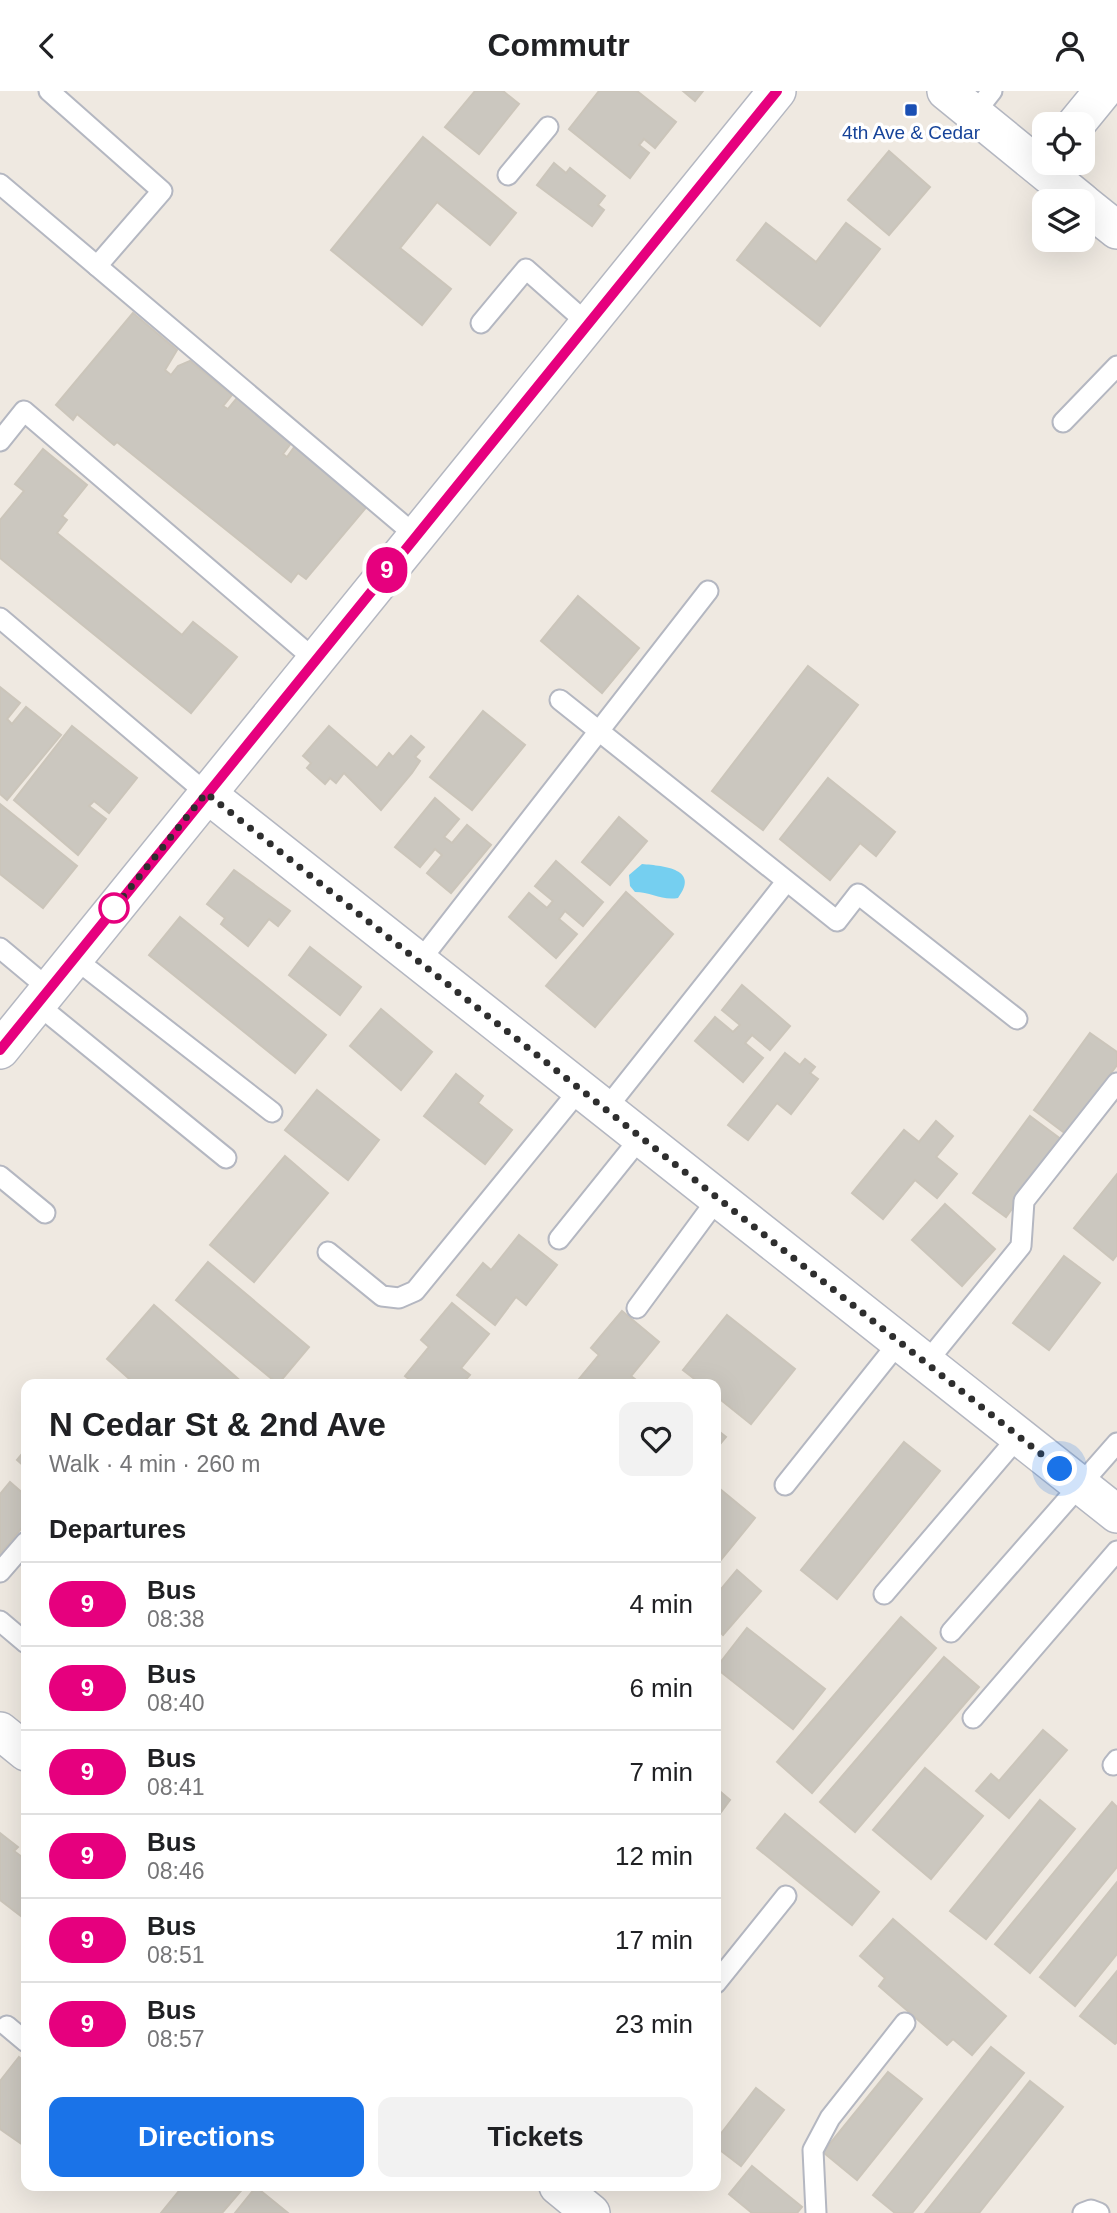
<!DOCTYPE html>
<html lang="en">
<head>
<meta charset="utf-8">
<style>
  body { margin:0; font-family:Arial,sans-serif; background:#f2f2f2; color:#202124; height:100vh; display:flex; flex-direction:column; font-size:26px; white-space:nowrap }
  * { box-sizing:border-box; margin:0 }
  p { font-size:23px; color:#757577 }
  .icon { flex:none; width:38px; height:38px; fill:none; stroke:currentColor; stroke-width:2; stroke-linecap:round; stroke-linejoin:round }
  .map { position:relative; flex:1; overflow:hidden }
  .panel { position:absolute; left:21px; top:1288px; width:700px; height:812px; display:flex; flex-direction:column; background:#fff; border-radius:14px; box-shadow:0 7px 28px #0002 }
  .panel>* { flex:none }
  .badge { padding:0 14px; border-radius:23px; font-size:24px; line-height:46px }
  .buttons { position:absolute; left:1032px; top:21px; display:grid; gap:14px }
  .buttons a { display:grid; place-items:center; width:63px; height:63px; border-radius:14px; background:#fff; box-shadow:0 7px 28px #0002; font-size:35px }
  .you { position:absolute; width:35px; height:35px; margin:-18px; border:5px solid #fff; border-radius:50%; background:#1a73e8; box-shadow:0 0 0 10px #1a73e833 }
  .map>.badge { position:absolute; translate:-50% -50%; box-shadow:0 0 0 4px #fff }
  h2 { padding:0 28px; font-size:26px; line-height:63px }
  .round { display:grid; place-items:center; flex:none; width:74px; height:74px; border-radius:14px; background:#f2f2f2 }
  .summary { display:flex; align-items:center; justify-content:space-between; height:119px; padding:0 28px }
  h1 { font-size:33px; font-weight:800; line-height:52px }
  .action { display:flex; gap:14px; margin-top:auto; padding:14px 28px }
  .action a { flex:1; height:80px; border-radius:14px; background:#1a73e8; color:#fff; font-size:28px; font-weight:800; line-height:80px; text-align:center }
  .action a+a { background:#f2f2f2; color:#202124 }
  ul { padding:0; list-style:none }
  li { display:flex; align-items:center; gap:21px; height:84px; padding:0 28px; border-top:2px solid #e0e0e0 }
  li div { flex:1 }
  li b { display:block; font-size:26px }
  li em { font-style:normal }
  li .badge { min-width:77px; font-weight:700; text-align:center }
  header { display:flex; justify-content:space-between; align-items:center; height:91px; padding:0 28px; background:#fff; font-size:32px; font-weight:800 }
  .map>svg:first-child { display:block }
  .water { fill:#75cff0 }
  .building { fill:#cbc7bf; stroke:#cbc5ba; stroke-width:2 }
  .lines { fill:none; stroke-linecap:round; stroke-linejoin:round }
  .service-casing { stroke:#b4b7c1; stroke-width:23 }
  .minor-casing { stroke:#b4b7c1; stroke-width:40 }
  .service { stroke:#fff; stroke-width:19 }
  .minor { stroke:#fff; stroke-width:37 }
  .line-casing { stroke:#fff; stroke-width:16 }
  .line { stroke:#e6007e; stroke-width:10 }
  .walk { stroke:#2e2e2e; stroke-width:7; stroke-dasharray:0 12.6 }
  .transit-dot { fill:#1a4fb4; stroke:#fff; stroke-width:2.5 }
  .stop-dot { fill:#fff; stroke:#e6007e; stroke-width:3.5 }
  .labels { text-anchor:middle; stroke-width:7; stroke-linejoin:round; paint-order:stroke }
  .transit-label { font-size:19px; fill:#164399; stroke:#fff }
</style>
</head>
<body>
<header><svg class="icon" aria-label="back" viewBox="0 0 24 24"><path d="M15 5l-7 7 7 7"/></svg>Commutr<svg class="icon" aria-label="person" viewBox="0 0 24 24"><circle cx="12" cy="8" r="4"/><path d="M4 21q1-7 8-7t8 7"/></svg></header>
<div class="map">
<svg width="1117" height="2122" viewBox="0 0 1117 2122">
  <rect width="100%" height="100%" fill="#efe9e1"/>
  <path class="water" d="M642 773C665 775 700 778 678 807 662 810 651 801 635 801L630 795 629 784Z"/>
  <g class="building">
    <path d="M475 0H503L519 13 479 63 445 36Z"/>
    <path d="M599 0H637L676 31 655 57 644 48 639 54 649 62 630 87 569 38Z"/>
    <path d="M683 0H703L695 10Z"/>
    <path d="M423 46 516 122 490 154 437 111 400 157 451 198 422 234 331 159Z"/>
    <path d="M889 60 930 96 889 144 848 109Z"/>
    <path d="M554 72 566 82 570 77 605 105 598 114 604 119 592 135 537 94Z"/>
    <path d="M766 132 816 171 846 132 880 158 820 235 737 169Z"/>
    <path d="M133 222 177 259 165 279 171 284 178 275 190 270 232 304 223 315 228 318 237 307 292 351 283 363 287 366 295 355 369 413 306 488 298 482 291 491 117 351 114 354 77 323 73 329 56 314Z"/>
    <path d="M43 358 87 394 62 425 67 429 57 442 182 544 193 531 237 566 191 622 0 467V429L24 400 15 393Z"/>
    <path d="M578 505 639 557 602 602 541 550Z"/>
    <path d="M808 575 858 614 763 739 712 700Z"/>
    <path d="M0 596 20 612 7 628 12 633 26 616 61 644 7 709 0 703Z"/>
    <path d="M483 620 525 654 472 719 430 686Z"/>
    <path d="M72 635 137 687 109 722 94 710 89 715 106 728 78 764 14 709Z"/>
    <path d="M329 635 377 677 389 662 393 666 411 645 424 656 415 666 420 670 412 682 381 719 344 682 336 692 330 687 325 693 307 677 311 672 303 665Z"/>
    <path d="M828 687 895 741 876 765 860 752 830 789 780 748Z"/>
    <path d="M435 707 459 728 444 746 452 752 467 734 491 754 451 802 427 782 442 764 435 758 420 776 395 756Z"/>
    <path d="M0 713 77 775 43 817 0 783Z"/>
    <path d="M619 726 647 750 610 794 582 771Z"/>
    <path d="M556 770 603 811 583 835 565 820 559 828 577 843 556 867 509 826 529 802 547 817 553 810 535 795Z"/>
    <path d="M234 779 290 820 278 835 269 828 248 855 221 833 225 827 207 813Z"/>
    <path d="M626 801 673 843 595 936 546 895Z"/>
    <path d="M180 826 326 944 295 982 149 864Z"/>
    <path d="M310 856 361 896 340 924 289 884Z"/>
    <path d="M742 894 790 935 770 959 752 944 745 952 763 967 743 991 695 950 715 926 733 941 740 934 722 919Z"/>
    <path d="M381 918 432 961 401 999 350 955Z"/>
    <path d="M1090 942 1117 961V974L1066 1043 1034 1019Z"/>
    <path d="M785 962 800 974 805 968 815 976 810 982 818 988 791 1023 777 1012 748 1049 728 1034Z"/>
    <path d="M456 983 483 1005 478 1012 512 1039 485 1073 424 1025Z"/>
    <path d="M317 999 379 1049 348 1089 285 1039Z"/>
    <path d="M1030 1025 1062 1049 1006 1126 973 1102Z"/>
    <path d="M936 1030 953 1045 936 1066 957 1083 937 1107 915 1089 883 1128 852 1102 904 1039 919 1051Z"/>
    <path d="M285 1065 328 1102 254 1191 210 1154Z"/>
    <path d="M1117 1083V1164L1113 1169 1074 1137Z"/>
    <path d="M945 1113 995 1158 962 1195 912 1149Z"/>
    <path d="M519 1144 557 1174 526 1214 516 1206 495 1234 457 1204 483 1172 491 1179Z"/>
    <path d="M1064 1165 1100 1192 1049 1259 1013 1232Z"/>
    <path d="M208 1171 309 1256 278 1293 176 1209Z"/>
    <path d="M452 1212 489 1243 461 1277 470 1284 462 1293H415L405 1285 429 1256 421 1249Z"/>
    <path d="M154 1214 244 1293H135L107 1268Z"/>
    <path d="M622 1220 659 1251 631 1285 640 1292 575 1293 599 1264 591 1257Z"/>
    <path d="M727 1224 795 1278 751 1333 716 1305V1293H701L683 1279Z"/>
    <path d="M716 1338 726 1346 716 1358Z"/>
    <path d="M904 1351 940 1380 837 1508 801 1479Z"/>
    <path d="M26 1358V1377L17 1369Z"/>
    <path d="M10 1391 26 1405V1432L0 1463V1403Z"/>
    <path d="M720 1398 755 1427 716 1475V1401Z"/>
    <path d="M737 1479 761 1500 723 1544 716 1537V1504Z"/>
    <path d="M901 1526 936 1557 812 1702 777 1671Z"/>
    <path d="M747 1537 825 1598 793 1638 716 1577Z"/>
    <path d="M944 1566 979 1596 855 1741 820 1711Z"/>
    <path d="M1043 1639 1067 1659 1009 1727 976 1700 991 1683 999 1690Z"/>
    <path d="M925 1677 983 1725 931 1788 873 1739Z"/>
    <path d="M716 1697 730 1709 716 1728Z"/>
    <path d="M1040 1709 1075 1738 986 1848 950 1820Z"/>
    <path d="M1112 1711 1117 1716V1776L1030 1882 995 1853Z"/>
    <path d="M785 1723 879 1801 852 1834 757 1757Z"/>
    <path d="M0 1742 18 1756 14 1760 26 1769V1829L0 1809Z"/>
    <path d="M1117 1791V1863L1075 1915 1040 1886Z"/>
    <path d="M893 1828 1006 1925 972 1964 953 1948 947 1954 879 1895 885 1887 860 1865Z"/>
    <path d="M1117 1880V1951L1115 1953 1080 1925Z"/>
    <path d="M991 1956 1024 1982 912 2122H895L873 2104Z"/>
    <path d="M19 1966 26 1972V2056L0 2038V1990Z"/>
    <path d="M888 1981 922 2008 857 2089 823 2061Z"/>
    <path d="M1030 1990 1063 2016 979 2122H925Z"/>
    <path d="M756 1997 784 2019 741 2075 716 2056V2049Z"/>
    <path d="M752 2075 802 2116 797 2122H752L729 2103Z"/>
    <path d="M183 2095H245L222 2122H161Z"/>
    <path d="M256 2096 288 2122H235Z"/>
  </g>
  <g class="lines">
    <g class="service-casing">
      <g id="service">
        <path d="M49 0 162 100 97 175"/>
        <path d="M974 23 992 0"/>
        <path d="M508 84 548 36"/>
        <path d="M0 93 415 444"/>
        <path d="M481 232 526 178 587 232"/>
        <path d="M1063 331 1117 275"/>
        <path d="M0 350 24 320 314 568"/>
        <path d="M0 527 206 702"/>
        <path d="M560 609 837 830 858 803 1017 928"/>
        <path d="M0 857 49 898"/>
        <path d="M74 867 272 1021"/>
        <path d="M419 871 708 500"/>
        <path d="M37 913 226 1067"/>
        <path d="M606 1018 786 791"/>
        <path d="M0 1085 45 1122"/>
        <path d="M559 1148 641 1046"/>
        <path d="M328 1161 382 1205 399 1207 415 1200 580 998"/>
        <path d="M637 1217 718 1107"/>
        <path d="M926 1272 1021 1155 1024 1110 1117 992"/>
        <path d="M785 1394 899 1251"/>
        <path d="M0 1481 26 1451"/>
        <path d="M884 1503 1019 1345"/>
        <path d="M0 1530 26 1552"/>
        <path d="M951 1541 1117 1352"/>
        <path d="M973 1627 1117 1460"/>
        <path d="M1113 1674 1117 1669"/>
        <path d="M716 1892 786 1805"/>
        <path d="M7 1935 26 1951"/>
        <path d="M816 2122 813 2059 830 2027 905 1932"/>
        <path d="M1083 2122 1091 2119 1099 2122"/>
      </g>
    </g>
    <g class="minor-casing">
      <g id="minor">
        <path d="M946 0 1081 110"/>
        <path d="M1076 33 1103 0"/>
        <path d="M1083 112 1117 139"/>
        <path d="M206 702 1117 1423"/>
        <path d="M0 959 777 0"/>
        <path d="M0 1640 26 1661"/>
        <path d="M558 2095 591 2122"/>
      </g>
    </g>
    <use href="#service" class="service"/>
    <use href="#minor" class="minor"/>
  </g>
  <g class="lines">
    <g class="line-casing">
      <path id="line" d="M0 959 777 0"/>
    </g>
    <use href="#line" class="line"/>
    <path class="walk" d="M114 817 107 826 206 702 1060 1378"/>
  </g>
  <rect class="transit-dot" x="904" y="12" width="14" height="14" rx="3.5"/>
  <circle class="stop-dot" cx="114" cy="817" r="14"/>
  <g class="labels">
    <g class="transit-label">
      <text x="911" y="48">4th Ave &amp; Cedar</text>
    </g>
  </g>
</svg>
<div class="buttons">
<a><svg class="icon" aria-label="locate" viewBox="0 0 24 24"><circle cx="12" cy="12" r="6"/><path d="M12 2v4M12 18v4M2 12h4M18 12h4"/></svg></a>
<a><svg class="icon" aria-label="layers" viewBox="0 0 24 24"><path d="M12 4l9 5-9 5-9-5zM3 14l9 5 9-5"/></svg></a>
</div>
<div class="you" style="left:1060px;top:1378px"></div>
<b class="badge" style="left:387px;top:479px;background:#e6007e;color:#fff">9</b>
<section class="panel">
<div class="summary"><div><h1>N Cedar St &amp; 2nd Ave</h1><p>Walk · 4 min · 260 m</p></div><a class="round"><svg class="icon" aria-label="heart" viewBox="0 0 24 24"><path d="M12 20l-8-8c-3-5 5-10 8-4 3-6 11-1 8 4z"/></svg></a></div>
<h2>Departures</h2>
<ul>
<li><span class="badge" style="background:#e6007e;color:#fff">9</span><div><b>Bus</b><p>08:38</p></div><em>4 min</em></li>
<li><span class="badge" style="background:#e6007e;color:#fff">9</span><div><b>Bus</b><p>08:40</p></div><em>6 min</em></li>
<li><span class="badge" style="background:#e6007e;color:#fff">9</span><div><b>Bus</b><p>08:41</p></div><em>7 min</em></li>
<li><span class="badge" style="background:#e6007e;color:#fff">9</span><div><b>Bus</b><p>08:46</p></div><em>12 min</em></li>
<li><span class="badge" style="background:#e6007e;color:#fff">9</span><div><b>Bus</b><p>08:51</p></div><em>17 min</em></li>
<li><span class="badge" style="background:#e6007e;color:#fff">9</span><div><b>Bus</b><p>08:57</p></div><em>23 min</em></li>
</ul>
<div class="action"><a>Directions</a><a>Tickets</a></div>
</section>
</div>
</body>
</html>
